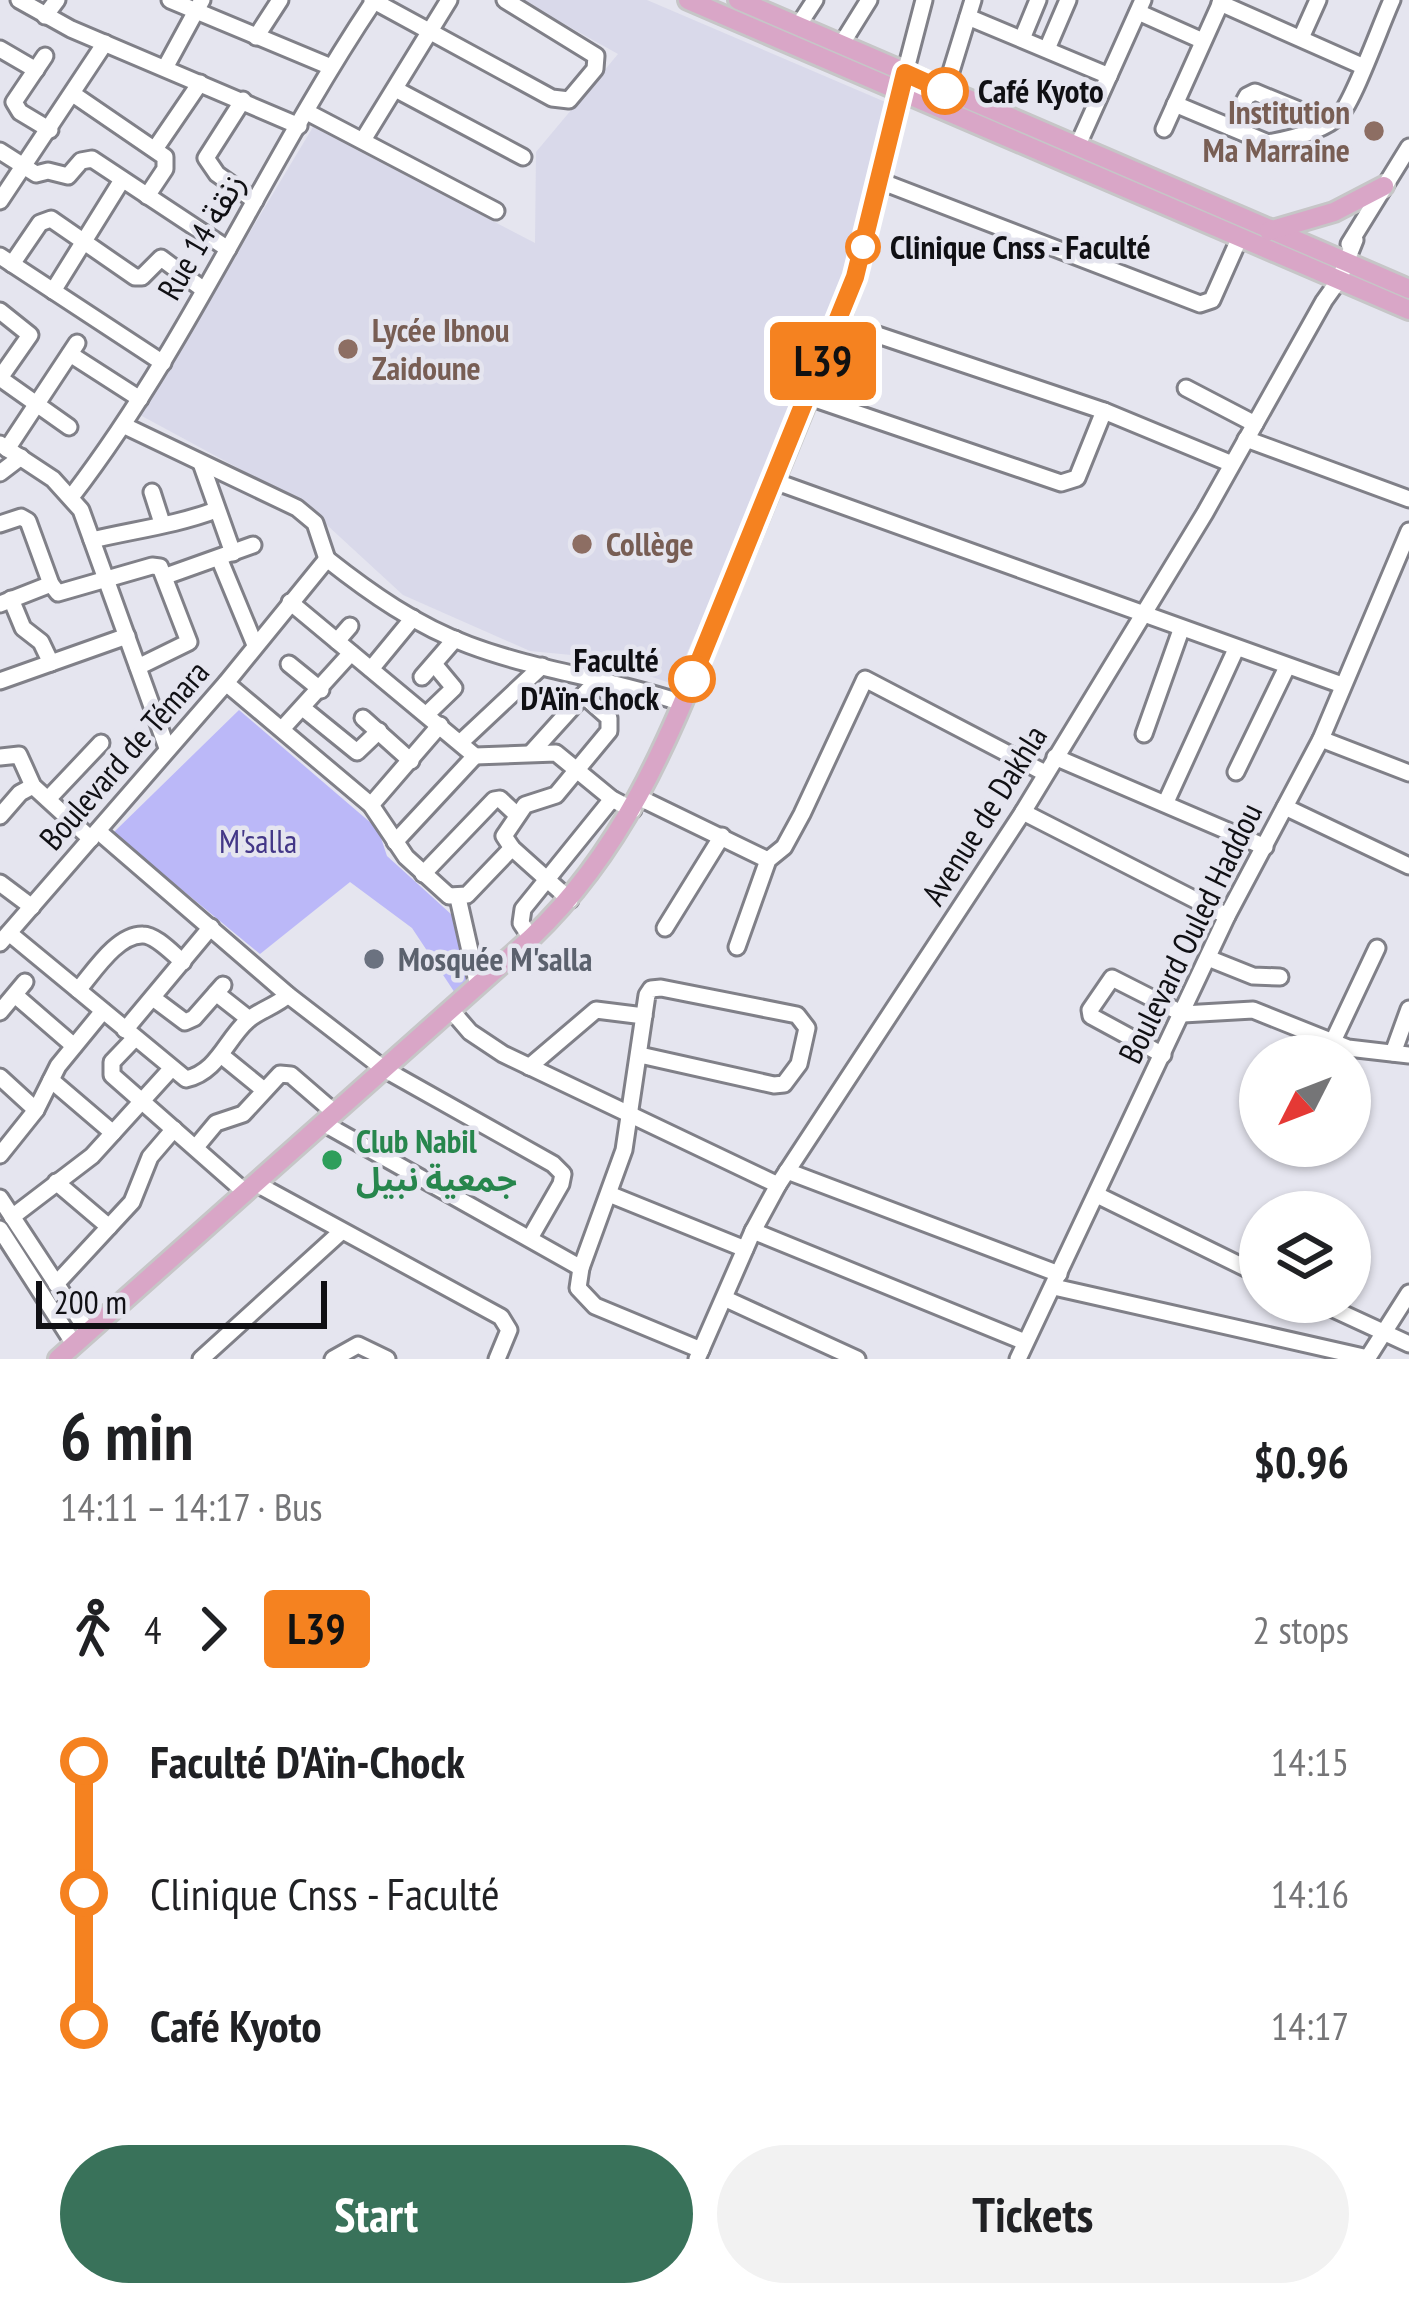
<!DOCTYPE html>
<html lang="en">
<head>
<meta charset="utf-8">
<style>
  body { margin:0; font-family:"PT Sans Narrow","Noto Sans Arabic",sans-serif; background:#f2f2f2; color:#202124; height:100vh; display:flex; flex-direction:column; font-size:45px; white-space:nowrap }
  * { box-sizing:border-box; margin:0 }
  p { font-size:39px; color:#757577 }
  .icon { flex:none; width:66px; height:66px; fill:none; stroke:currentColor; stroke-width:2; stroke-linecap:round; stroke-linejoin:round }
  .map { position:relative; height:1359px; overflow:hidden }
  .details { display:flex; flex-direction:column; background:#fff; flex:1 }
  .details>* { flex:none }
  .badge { padding:0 24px; border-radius:9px; font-size:42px; line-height:78px }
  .needle { width:78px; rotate:228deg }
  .controls { position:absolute; left:1239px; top:1035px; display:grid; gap:24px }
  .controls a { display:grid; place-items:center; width:132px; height:132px; border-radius:50%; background:#fff; box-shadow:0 3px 9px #0004; font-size:60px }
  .scale { position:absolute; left:36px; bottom:30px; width:291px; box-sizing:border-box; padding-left:12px; border:6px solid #101014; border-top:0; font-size:33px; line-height:42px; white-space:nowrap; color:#101014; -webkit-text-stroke:9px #e5e5ef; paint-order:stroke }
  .map>.badge { position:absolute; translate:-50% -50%; box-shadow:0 0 0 6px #fff }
  .legs { display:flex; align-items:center; gap:18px; height:132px; padding:0 60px; font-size:39px }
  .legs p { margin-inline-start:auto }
  .head { display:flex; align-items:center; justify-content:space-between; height:204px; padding:0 60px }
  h1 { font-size:66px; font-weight:600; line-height:90px }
  .action { display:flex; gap:24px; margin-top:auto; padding:24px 60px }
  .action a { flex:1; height:138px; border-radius:72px; background:#39725a; color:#fff; font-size:48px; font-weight:600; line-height:138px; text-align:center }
  .action a+a { background:#f2f2f2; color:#202124 }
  ul { padding:0 60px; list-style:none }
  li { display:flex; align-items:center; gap:42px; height:132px; font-size:45px }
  li i { display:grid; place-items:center; width:18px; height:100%; margin:0 15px; background:currentColor }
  li i::after { content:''; width:30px; height:30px; margin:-15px; border:9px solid; border-radius:50%; background:#fff }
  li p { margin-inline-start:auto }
  li:first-child i { background:linear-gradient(#0000 50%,currentColor 0) }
  li:last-child i { background:linear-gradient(currentColor 50%,#0000 0) }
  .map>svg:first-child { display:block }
  .built { fill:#d9d9ea }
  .green { fill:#bbb8f8 }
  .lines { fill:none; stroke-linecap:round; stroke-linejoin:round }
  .minor-casing { stroke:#808088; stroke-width:21 }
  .major-casing { stroke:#c6c6c7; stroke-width:24 }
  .minor { stroke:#fff; stroke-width:15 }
  .major { stroke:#d9a6c7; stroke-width:18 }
  .line-1-casing { stroke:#fff; stroke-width:27 }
  .line-1 { stroke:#f58220; stroke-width:18 }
  .stop-1-dot { fill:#fff; stroke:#f58220; stroke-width:6 }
  .education-dot { fill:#8d6e63; stroke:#e5e5ef; stroke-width:4.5 }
  .worship-dot { fill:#6b7280; stroke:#e5e5ef; stroke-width:4.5 }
  .leisure-dot { fill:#2e9e5b; stroke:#e5e5ef; stroke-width:4.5 }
  .labels { text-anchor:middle; stroke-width:9; stroke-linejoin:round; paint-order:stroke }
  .stop-label { font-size:33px; font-weight:bold; fill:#101014; stroke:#e5e5ef; text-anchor:start }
  .education-label { font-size:33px; font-weight:bold; fill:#785e54; stroke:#e5e5ef; text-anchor:start }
  .street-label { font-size:33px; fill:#101014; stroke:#e5e5ef }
  .park-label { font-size:33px; fill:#433787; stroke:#e5e5ef }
  .worship-label { font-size:33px; font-weight:bold; fill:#5b616d; stroke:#e5e5ef; text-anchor:start }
  .leisure-label { font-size:33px; font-weight:bold; fill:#27864d; stroke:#e5e5ef; text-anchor:start }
</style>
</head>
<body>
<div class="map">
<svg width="1409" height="1359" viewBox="0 0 1409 1359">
  <rect width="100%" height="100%" fill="#e5e5ef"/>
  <path class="built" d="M521 0H647L890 104 842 287 759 493 673 684 592 657 530 651 403 595 303 503 140 415 313 127 535 243 536 152 618 54Z"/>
  <path class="green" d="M239 710 378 829 387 856 452 915 471 980 455 993 412 928 350 882 260 954 113 833Z"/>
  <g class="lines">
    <g class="minor-casing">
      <g id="minor">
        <path d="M19 0 71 29 299 126"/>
        <path d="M170 0 331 67"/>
        <path d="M372 0 552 98 569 100 595 69 596 56 505 0"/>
        <path d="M1220 3 1362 66"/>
        <path d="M1138 12 1203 41"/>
        <path d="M45 16 57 0"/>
        <path d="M968 17 1109 76"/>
        <path d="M798 26 815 0"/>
        <path d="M256 37 280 0"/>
        <path d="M1301 38 1318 0"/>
        <path d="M1022 39 1038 0"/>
        <path d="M841 45 869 0"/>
        <path d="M0 49 36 70"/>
        <path d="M1047 49 1068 0"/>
        <path d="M45 56 14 102 20 112 50 130"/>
        <path d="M165 68 202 0"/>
        <path d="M905 73 924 0"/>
        <path d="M397 90 523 157"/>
        <path d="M945 91 973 0"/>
        <path d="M73 94 165 157V169L147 196"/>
        <path d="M243 100 206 158 217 174 255 201"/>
        <path d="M1175 104 1268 143C1290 139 1324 131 1340 115 1354 100 1381 24 1392 0"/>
        <path d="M307 112 496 211"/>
        <path d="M1230 127 1247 96 1255 92 1328 122"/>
        <path d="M1164 129 1222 0"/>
        <path d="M363 140 449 0"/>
        <path d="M1077 147 1143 0"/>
        <path d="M155 149 200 83"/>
        <path d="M0 151 36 174 48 171 68 176 81 161 92 159 228 249"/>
        <path d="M880 181 1200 304 1212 300 1240 237"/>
        <path d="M0 201 105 43"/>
        <path d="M1349 244 1409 147"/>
        <path d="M0 256 163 363"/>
        <path d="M12 264 40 223 51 219 135 277H142L161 258 204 290"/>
        <path d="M53 291 122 180"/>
        <path d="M0 311 30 335 2 375 4 381 69 427"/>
        <path d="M839 322 1104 411 1232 464"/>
        <path d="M70 354 140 399"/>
        <path d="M1186 388 1255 424"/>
        <path d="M809 397 1061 483 1077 478 1104 411"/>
        <path d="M125 426 297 508 315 523 327 559"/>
        <path d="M1246 439 1409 499"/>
        <path d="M0 444 53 479 81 510 167 748"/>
        <path d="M7 449 77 343"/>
        <path d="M201 463 233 553"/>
        <path d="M0 473 21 457"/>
        <path d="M774 481 1342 685"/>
        <path d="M152 492 162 523"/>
        <path d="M72 496C190 342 266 162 374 1"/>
        <path d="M0 524 21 517 28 521 51 584 58 593 152 566 160 567 189 642 138 667"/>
        <path d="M92 540C134 530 176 525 216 510"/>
        <path d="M219 558 255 645"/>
        <path d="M166 576 253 545"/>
        <path d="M11 599 23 628 41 642 51 663"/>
        <path d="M290 602 475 756 556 753 612 799 633 810"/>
        <path d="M0 604 51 584"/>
        <path d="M337 641 350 626"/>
        <path d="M289 664 321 690"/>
        <path d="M371 669 413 618"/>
        <path d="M422 677 455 639"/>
        <path d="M0 681 127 636"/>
        <path d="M226 683 371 805 406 857 449 896 467 895 512 848"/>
        <path d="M304 709 357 752 379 731"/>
        <path d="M427 714 454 688 434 664"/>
        <path d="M363 718 411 761"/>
        <path d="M282 729 351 653"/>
        <path d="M1144 734 1181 630"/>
        <path d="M1321 739 1409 773"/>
        <path d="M461 742 542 666"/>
        <path d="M531 753 588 690"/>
        <path d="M0 757 19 755 33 786 91 839"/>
        <path d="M1055 757 1265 847"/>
        <path d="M1236 772 1287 667"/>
        <path d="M640 798 768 860"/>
        <path d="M48 799 101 743"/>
        <path d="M1166 802 1236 649"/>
        <path d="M371 805 440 725"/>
        <path d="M1285 807 1409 866"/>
        <path d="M1023 812 1227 916"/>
        <path d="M0 816 20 793 33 786"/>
        <path d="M98 831 288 995 384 1069 553 1164 563 1174 561 1184 530 1238"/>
        <path d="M395 842 475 756"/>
        <path d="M423 874 494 800 500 799 517 815"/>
        <path d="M0 883 32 907"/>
        <path d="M458 898 478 986"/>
        <path d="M570 900 512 848 504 836 525 805 556 795 609 731V718L583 695"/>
        <path d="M665 928 722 836"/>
        <path d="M9 933 186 1079C218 1072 226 1039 248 1020 260 1010 276 1006 288 995"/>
        <path d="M531 938 521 923 523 909 612 799"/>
        <path d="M0 943 226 683 327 559C370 593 417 626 469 645 538 671 612 679 682 703"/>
        <path d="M737 947 768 860 784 847 802 814 865 679 1045 773"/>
        <path d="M1208 958 1253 976 1280 977"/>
        <path d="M78 990C93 973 117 934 143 935 156 935 173 954 183 962"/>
        <path d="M216 993 249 1019"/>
        <path d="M15 995 74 1046"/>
        <path d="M153 998 185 1022 194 1018 223 985"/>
        <path d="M451 1010 470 1032 503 1054 778 1185"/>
        <path d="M0 1012 25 982"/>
        <path d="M125 1030 211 927"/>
        <path d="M135 1038 112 1062V1075L245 1192"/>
        <path d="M1393 1053 1409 1009"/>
        <path d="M221 1055 264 1090"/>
        <path d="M640 1055 774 1085 784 1084 799 1064 807 1028 797 1015 661 988 651 989 647 995 624 1150 581 1268 578 1288 595 1306 701 1350"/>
        <path d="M1163 1055 1091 1016 1090 1010 1112 978 1183 1014 1253 1010 1348 1048 1409 1055"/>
        <path d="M1326 1056 1377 948"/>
        <path d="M529 1067 596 1010 644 1016"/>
        <path d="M0 1077 36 1110"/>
        <path d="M51 1080 113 1133"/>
        <path d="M323 1123 581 1268"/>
        <path d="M196 1147 216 1123 243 1114 280 1074 291 1075 335 1113"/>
        <path d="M0 1155 36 1110 58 1066 103 1011"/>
        <path d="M787 1171 1059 1274"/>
        <path d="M56 1182 109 1227"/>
        <path d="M255 1183 501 1317 509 1330 497 1359"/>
        <path d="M609 1194 745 1249"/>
        <path d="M1097 1195 1260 1275"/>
        <path d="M0 1198 88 1332"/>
        <path d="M12 1217 92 1156 171 1069"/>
        <path d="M0 1229 74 1344"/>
        <path d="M753 1231 1025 1342"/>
        <path d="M56 1284 132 1202 150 1157 174 1129"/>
        <path d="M1054 1287 1368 1358"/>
        <path d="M726 1299 857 1359"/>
        <path d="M1318 1302 1409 1344"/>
        <path d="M201 1359 342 1231"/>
        <path d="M333 1359 358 1345 387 1359"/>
        <path d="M697 1359 753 1231 778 1185 1023 812 1205 513 1324 301 1339 280 1355 240"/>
        <path d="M1018 1359 1227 916 1321 739 1409 531"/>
        <path d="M1367 1359 1409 1293"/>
      </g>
    </g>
    <g class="major-casing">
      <g id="major">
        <path d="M688 0 1409 310"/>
        <path d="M738 0 1409 289"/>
        <path d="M1269 231 1334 212 1384 186"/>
        <path d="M58 1359 531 938C634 840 675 721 728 593 765 503 803 413 839 322L855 277 905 73"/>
      </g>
    </g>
    <use href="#minor" class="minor"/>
    <use href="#major" class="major"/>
  </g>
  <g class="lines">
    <g class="line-1-casing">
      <path id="line-1" d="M692 679 855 277 905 73 945 91"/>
    </g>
    <use href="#line-1" class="line-1"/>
  </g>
  <g class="stop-1-dot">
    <circle cx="945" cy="91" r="21"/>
    <circle cx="863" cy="247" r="15"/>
    <circle cx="692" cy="679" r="21"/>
  </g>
  <g class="education-dot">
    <circle cx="1374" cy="131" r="12"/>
    <circle cx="348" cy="349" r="12"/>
    <circle cx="582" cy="544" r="12"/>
  </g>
  <circle class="worship-dot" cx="374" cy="959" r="12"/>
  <circle class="leisure-dot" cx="332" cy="1160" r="12"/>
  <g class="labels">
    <g class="stop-label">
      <text x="978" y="103">Café Kyoto</text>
      <text x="890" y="259">Clinique Cnss - Faculté</text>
      <text x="659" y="672" text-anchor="end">Faculté<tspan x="659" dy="38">D'Aïn-Chock</tspan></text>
    </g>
    <g class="education-label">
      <text x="1350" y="124" text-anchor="end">Institution<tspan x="1350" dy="38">Ma Marraine</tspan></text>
      <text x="372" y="342">Lycée Ibnou<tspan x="372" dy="38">Zaidoune</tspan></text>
      <text x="606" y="556">Collège</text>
    </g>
    <g class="street-label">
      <text transform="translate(201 236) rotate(-60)" y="12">Rue 14 زنقة</text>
      <text transform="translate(124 755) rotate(-49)" y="12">Boulevard de Témara</text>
      <text transform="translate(984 815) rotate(-58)" y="12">Avenue de Dakhla</text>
      <text transform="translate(1190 933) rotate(-64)" y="12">Boulevard Ouled Haddou</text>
    </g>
    <g class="park-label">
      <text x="258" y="853">M'salla</text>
    </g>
    <g class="worship-label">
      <text x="398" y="971">Mosquée M'salla</text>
    </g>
    <g class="leisure-label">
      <text x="356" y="1153">Club Nabil<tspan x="356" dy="38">جمعية نبيل</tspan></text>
    </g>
  </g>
</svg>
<div class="controls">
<a><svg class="needle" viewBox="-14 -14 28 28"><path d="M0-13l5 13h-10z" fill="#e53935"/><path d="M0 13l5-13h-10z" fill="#757577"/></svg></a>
<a><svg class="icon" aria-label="layers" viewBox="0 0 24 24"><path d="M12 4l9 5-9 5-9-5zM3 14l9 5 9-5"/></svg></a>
</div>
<div class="scale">200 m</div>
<b class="badge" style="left:823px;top:361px;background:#f58220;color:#111">L39</b>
</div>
<section class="details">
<div class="head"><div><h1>6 min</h1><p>14:11 – 14:17 · Bus</p></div><b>$0.96</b></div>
<div class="legs"><svg class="icon" aria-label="walk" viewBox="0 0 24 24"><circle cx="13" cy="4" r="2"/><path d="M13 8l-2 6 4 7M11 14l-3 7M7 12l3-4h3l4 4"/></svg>4<svg class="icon" aria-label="forward" viewBox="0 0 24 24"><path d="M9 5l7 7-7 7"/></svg><b class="badge" style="background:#f58220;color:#111">L39</b><p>2 stops</p></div>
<ul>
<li><i style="color:#f58220"></i><b>Faculté D'Aïn-Chock</b><p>14:15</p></li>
<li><i style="color:#f58220"></i><span>Clinique Cnss - Faculté</span><p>14:16</p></li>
<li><i style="color:#f58220"></i><b>Café Kyoto</b><p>14:17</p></li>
</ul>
<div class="action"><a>Start</a><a>Tickets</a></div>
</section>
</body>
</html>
